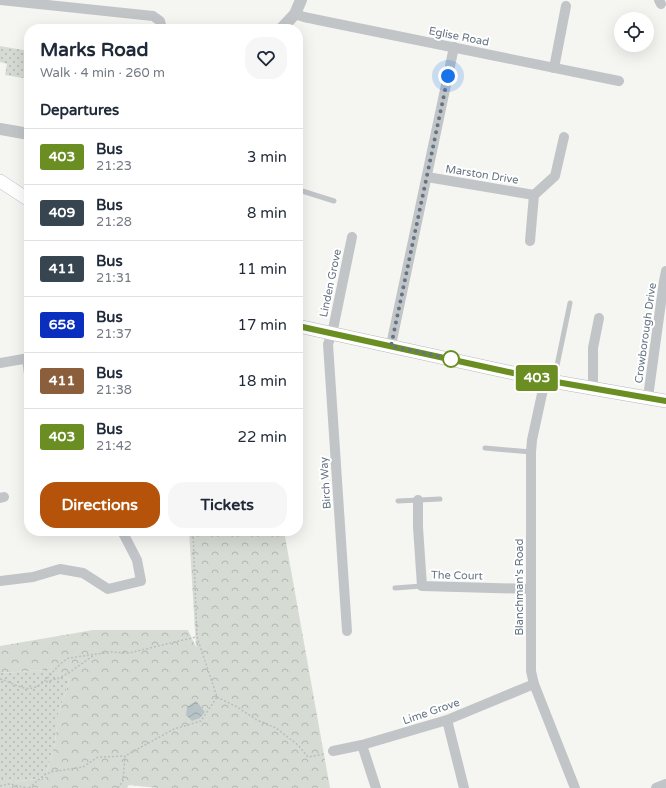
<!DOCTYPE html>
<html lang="en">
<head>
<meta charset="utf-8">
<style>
  body { margin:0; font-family:"Varela Round",sans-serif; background:#f6f6f7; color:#1f2937; height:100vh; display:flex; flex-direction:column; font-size:15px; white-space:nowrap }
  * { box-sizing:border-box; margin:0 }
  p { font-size:13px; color:#747a83 }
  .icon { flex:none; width:22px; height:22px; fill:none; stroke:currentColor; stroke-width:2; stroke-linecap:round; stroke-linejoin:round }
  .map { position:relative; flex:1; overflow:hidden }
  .panel { position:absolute; left:24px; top:24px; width:279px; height:512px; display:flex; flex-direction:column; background:#fff; border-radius:16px; box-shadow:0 4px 16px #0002 }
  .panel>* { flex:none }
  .badge { padding:0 8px; border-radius:3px; font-size:14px; line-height:26px }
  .buttons { position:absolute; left:614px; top:12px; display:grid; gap:8px }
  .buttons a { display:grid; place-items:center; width:40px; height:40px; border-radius:50%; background:#fff; box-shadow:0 4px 16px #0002; font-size:20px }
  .you { position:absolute; width:20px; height:20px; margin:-10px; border:3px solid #fff; border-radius:50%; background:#1a73e8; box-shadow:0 0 0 6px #1a73e833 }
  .map>.badge { position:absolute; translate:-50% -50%; box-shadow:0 0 0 2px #fff }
  h2 { padding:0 16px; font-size:15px; line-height:36px }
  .round { display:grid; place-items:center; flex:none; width:42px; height:42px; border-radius:16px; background:#f6f6f7 }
  .head { display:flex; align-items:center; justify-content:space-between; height:68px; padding:0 16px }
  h1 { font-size:19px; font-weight:700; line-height:30px }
  .cta { display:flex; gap:8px; margin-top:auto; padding:8px 16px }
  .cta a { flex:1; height:46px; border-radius:16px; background:#b45309; color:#fff; font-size:16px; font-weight:700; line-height:46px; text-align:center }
  .cta a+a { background:#f6f6f7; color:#1f2937 }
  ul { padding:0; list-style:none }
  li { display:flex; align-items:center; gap:12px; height:56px; padding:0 16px; border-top:1px solid #e0e1e3 }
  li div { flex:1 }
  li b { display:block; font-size:15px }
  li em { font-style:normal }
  li .badge { min-width:44px; font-weight:700; text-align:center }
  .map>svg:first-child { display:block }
  .grass { fill:url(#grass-dots) }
  .forest { fill:url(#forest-crowns) }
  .water { fill:url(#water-waves) }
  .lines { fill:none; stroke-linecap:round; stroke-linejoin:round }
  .secondary-casing { stroke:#b3b8bd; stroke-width:14 }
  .path { stroke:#bbbdbf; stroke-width:1.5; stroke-dasharray:2 2; stroke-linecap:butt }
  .service { stroke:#c1c5c8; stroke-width:5 }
  .minor { stroke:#c1c5c8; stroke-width:10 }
  .tertiary { stroke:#c1c5c8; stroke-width:12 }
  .secondary { stroke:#fff; stroke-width:13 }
  .line-casing { stroke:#fff; stroke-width:9 }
  .line { stroke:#6b8e23; stroke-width:6 }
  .walk { stroke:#657483; stroke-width:4; stroke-dasharray:0 7.2 }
  .stop-dot { fill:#fff; stroke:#6b8e23; stroke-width:2 }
  .labels { text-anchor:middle; stroke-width:4; stroke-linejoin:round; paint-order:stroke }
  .street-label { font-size:11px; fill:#657483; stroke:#fff }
</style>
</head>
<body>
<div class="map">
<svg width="666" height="788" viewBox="0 0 666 788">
  <defs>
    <pattern id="grass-dots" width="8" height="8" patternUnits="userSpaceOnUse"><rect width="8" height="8" fill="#d6dcd3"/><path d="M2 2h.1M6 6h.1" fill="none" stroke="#b1b7b1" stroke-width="1.8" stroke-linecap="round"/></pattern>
    <pattern id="forest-crowns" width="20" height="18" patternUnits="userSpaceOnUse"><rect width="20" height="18" fill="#d6dcd3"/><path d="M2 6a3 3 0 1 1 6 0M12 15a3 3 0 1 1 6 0" fill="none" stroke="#b1b7b1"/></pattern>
    <pattern id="water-waves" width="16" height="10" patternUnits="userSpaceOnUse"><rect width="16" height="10" fill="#b8c3c8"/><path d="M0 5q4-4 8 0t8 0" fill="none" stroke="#99a3a8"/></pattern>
  </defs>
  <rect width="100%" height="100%" fill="#f5f6f2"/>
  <g class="grass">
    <path d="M0 46 29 51V79L5 75 7 64 0 62Z"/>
    <path d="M48 670 70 680 59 711 54 749 45 778 11 782 0 778V673Z"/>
  </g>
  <path class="forest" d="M189 531H284L330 788H157L129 785 127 788H0V777L11 782 45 778 54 749 59 711 70 680 48 670 0 673V646L93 630H188L196 647Z"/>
  <path class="water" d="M196 701 205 712 200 718 192 721 186 715 187 707Z"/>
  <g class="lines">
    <g class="secondary-casing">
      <g id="secondary">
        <path d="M0 181 29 200"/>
        <path d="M298 326 545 380 666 401"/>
      </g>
    </g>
    <g class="path">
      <path d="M0 679C8 681 16 686 24 688 45 692 53 665 69 658L111 652 129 653 196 637"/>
      <path d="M46 682 59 678 70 672 94 655"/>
      <path d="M217 697 237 707 257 720 276 728 298 745 308 757 324 754"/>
      <path d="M0 786 9 784 28 788"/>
      <path d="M29 788 44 775 51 772 83 767 98 757 125 756"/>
      <path d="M118 788 123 781 125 756 174 729 201 721 217 697 197 637 193 531"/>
    </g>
    <g class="service">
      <path d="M299 190 334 201"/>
      <path d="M554 380 570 303"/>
      <path d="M485 448 531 452"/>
      <path d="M398 501 440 499"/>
      <path d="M395 588 422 586"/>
    </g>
    <g class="minor">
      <path d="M0 0 153 16 160 21 162 29"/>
      <path d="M659 0 661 4"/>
      <path d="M295 14 304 17 333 23 619 81"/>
      <path d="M554 68 566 6"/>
      <path d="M427 177 534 195 555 176 564 137"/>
      <path d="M530 241 534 195"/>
      <path d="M391 345 454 47"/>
      <path d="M27 359 29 374"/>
      <path d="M0 363 29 358"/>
      <path d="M545 380 532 440 531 452V671L534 684 575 788"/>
      <path d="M593 387V348L599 318"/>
      <path d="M648 397 664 281 666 271"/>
      <path d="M0 498 4 497"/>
      <path d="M418 500V527L422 586 531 589"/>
      <path d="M0 581 33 577 60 569 83 573 108 589 141 581 137 560 122 531"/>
      <path d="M347 631 328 344 332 334 352 237"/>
      <path d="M447 720 464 788"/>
      <path d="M362 745 376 788"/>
      <path d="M333 751 362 745 447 720 534 684"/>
      <path d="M656 788 666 784"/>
    </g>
    <g class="tertiary">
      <path d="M281 29 295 14 301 0"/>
      <path d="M0 129 29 134"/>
    </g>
    <use href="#secondary" class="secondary"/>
  </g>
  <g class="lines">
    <g class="line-casing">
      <path id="line" d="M298 326 545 380 666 401"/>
    </g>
    <use href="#line" class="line"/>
    <path class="walk" d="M448 76 391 346 452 359H451"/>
  </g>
  <circle class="stop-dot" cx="451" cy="359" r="8"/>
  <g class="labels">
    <g class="street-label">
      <text transform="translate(459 36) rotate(11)" y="4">Eglise Road</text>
      <text transform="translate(482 174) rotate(9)" y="4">Marston Drive</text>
      <text transform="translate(330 283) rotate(-78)" y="4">Linden Grove</text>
      <text transform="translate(645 333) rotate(-82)" y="4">Crowborough Drive</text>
      <text transform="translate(325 483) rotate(-94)" y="4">Birch Way</text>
      <text transform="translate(457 575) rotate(1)" y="4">The Court</text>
      <text transform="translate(519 587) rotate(-90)" y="4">Blanchman's Road</text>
      <text transform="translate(431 711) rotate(-19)" y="4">Lime Grove</text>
    </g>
  </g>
</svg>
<div class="buttons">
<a><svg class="icon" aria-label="locate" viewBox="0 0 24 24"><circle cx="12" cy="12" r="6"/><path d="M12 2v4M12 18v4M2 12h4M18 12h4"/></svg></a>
</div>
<div class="you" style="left:448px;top:76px"></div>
<b class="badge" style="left:537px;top:378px;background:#6b8e23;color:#fff">403</b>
<section class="panel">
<div class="head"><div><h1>Marks Road</h1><p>Walk · 4 min · 260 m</p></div><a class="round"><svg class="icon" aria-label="heart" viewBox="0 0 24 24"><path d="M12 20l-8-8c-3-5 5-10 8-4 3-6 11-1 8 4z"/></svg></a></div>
<h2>Departures</h2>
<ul>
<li><span class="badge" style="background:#6b8e23;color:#fff">403</span><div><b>Bus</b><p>21:23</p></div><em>3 min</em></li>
<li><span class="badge" style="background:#36454f;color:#fff">409</span><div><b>Bus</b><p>21:28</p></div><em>8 min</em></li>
<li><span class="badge" style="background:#36454f;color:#fff">411</span><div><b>Bus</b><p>21:31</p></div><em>11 min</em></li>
<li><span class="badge" style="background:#0a2ebe;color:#fff">658</span><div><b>Bus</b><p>21:37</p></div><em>17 min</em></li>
<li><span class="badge" style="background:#8b5e3c;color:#fff">411</span><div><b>Bus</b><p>21:38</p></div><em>18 min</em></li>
<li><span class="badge" style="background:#6b8e23;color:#fff">403</span><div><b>Bus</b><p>21:42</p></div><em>22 min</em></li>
</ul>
<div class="cta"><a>Directions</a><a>Tickets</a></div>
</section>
</div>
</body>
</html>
